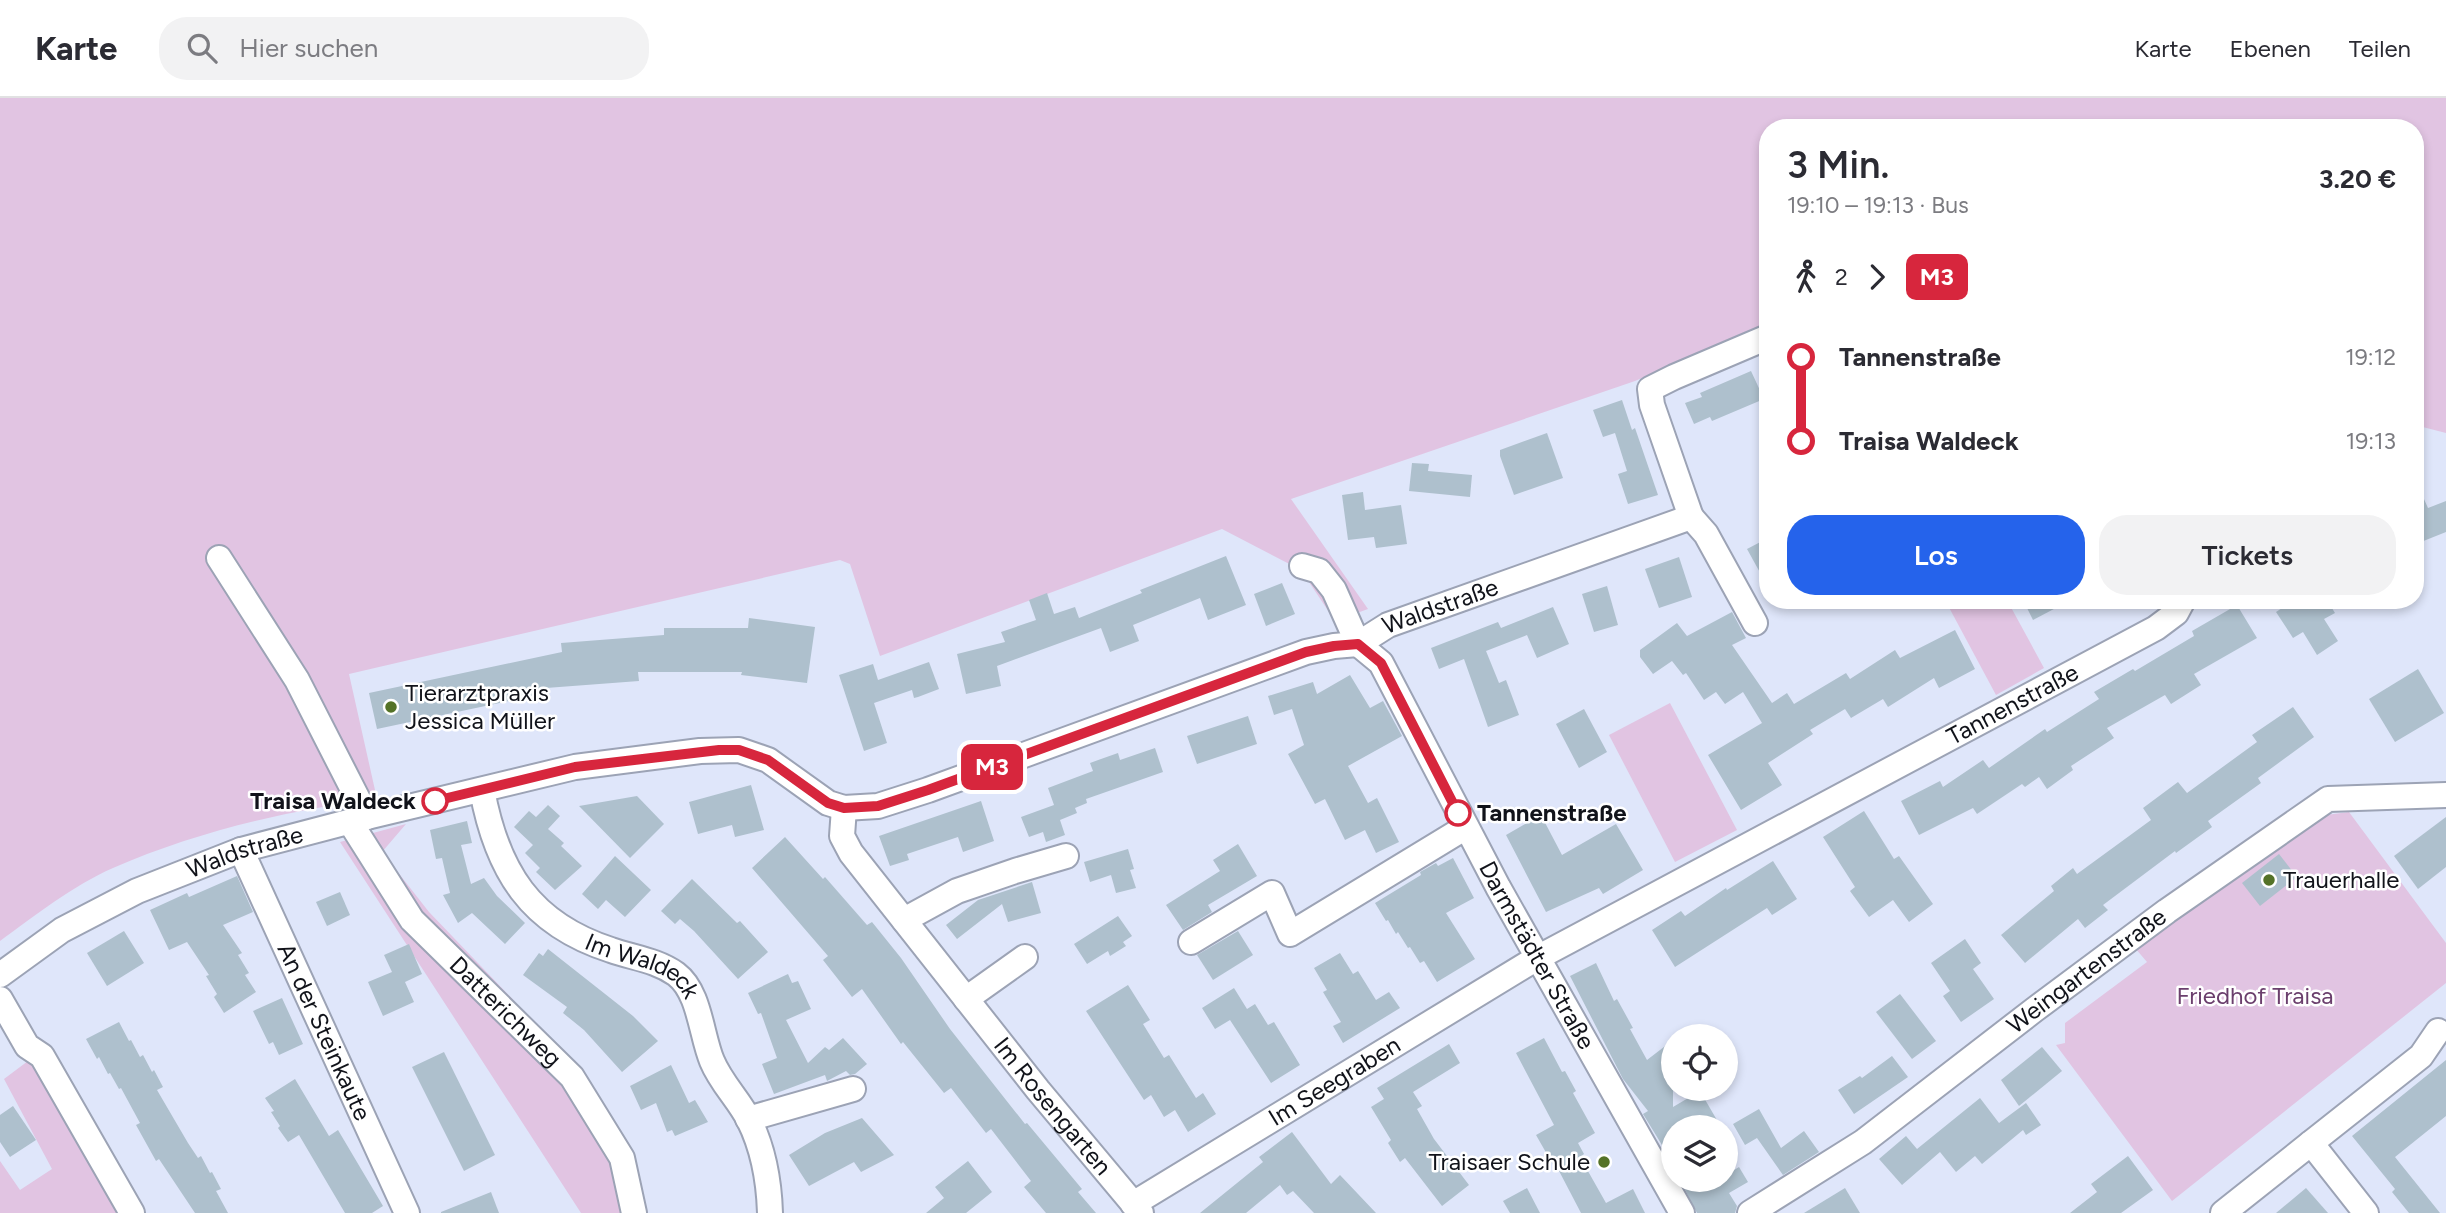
<!DOCTYPE html>
<html lang="de">
<head>
<meta charset="utf-8">
<style>
  body { margin:0; font-family:Figtree,sans-serif; background:#f2f2f3; color:#2b2b33; height:100vh; display:flex; flex-direction:column; font-size:26px; white-space:nowrap }
  * { box-sizing:border-box; margin:0 }
  p { font-size:23px; color:#7c7c81 }
  .icon { flex:none; width:38px; height:38px; fill:none; stroke:currentColor; stroke-width:2; stroke-linecap:round; stroke-linejoin:round }
  .map { position:relative; flex:1; overflow:hidden }
  .sheet { position:absolute; left:1759px; top:21px; width:665px; height:490px; display:flex; flex-direction:column; background:#fff; border-radius:28px; box-shadow:0 4px 10px #0003 }
  .sheet>* { flex:none }
  .badge { padding:0 14px; border-radius:10px; font-size:24px; line-height:46px }
  .buttons { position:absolute; left:1661px; top:926px; display:grid; gap:14px }
  .buttons a { display:grid; place-items:center; width:77px; height:77px; border-radius:50%; background:#fff; box-shadow:0 4px 10px #0003; font-size:35px }
  .map>.badge { position:absolute; translate:-50% -50%; box-shadow:0 0 0 4px #fff }
  .legs { display:flex; align-items:center; gap:10px; height:77px; padding:0 28px; font-size:23px }
  .legs p { margin-inline-start:auto }
  .overview { display:flex; align-items:center; justify-content:space-between; height:119px; padding:0 28px }
  h1 { font-size:38px; font-weight:600; line-height:52px }
  .primary-button { display:flex; gap:14px; margin-top:auto; padding:14px 28px }
  .primary-button a { flex:1; height:80px; border-radius:28px; background:#2563eb; color:#fff; font-size:28px; font-weight:600; line-height:80px; text-align:center }
  .primary-button a+a { background:#f2f2f3; color:#2b2b33 }
  ul { padding:0 28px; list-style:none }
  li { display:flex; align-items:center; gap:24px; height:84px; font-size:26px }
  li i { display:grid; place-items:center; width:10px; height:100%; margin:0 9px; background:currentColor }
  li i::after { content:''; width:18px; height:18px; margin:-9px; border:5px solid; border-radius:50%; background:#fff }
  li p { margin-inline-start:auto }
  li:first-child i { background:linear-gradient(#0000 50%,currentColor 0) }
  li:last-child i { background:linear-gradient(currentColor 50%,#0000 0) }
  header { display:flex; align-items:center; gap:42px; box-sizing:border-box; height:98px; padding:0 35px; background:#fff; border-bottom:2px solid #e1e1e2 }
  header strong { font-size:33px }
  nav { display:flex; gap:38px; margin-inline-start:auto; font-size:24px }
  .search { width:490px; height:63px; background:#f2f2f3; display:flex; align-items:center; gap:18px; box-sizing:border-box; padding:0 24px; border-radius:28px; color:#7c7c81; font-size:26px }
  .map>svg:first-child { display:block }
  .green { fill:#e1c4e2 }
  .building { fill:#aec0cd }
  .lines { fill:none; stroke-linecap:round; stroke-linejoin:round }
  .minor-casing { stroke:#9ca3b5; stroke-width:28 }
  .minor { stroke:#fff; stroke-width:24 }
  .line-1-casing { stroke:#fff; stroke-width:16 }
  .line-1 { stroke:#d7263d; stroke-width:10 }
  .poi-dot { fill:#547227; stroke:#fff; stroke-width:2.5 }
  .stop-1-dot { fill:#fff; stroke:#d7263d; stroke-width:3.5 }
  .labels { text-anchor:middle; stroke-width:5; stroke-linejoin:round; paint-order:stroke }
  .street-label { font-size:24px; fill:#11131a; stroke:#fff }
  .poi-label { font-size:24px; fill:#11131a; stroke:#fff; text-anchor:start }
  .stop-label { font-size:24px; font-weight:bold; fill:#11131a; stroke:#fff; text-anchor:end }
  .park-label { font-size:24px; fill:#6b3f6d; stroke:#fff }
</style>
</head>
<body>
<header>
<strong>Karte</strong>
<div class="search"><svg class="icon" aria-label="search" viewBox="0 0 24 24"><circle cx="10" cy="10" r="6"/><path d="M15 15l6 6"/></svg>Hier suchen</div>
<nav><a>Karte</a><a>Ebenen</a><a>Teilen</a></nav>
</header>
<div class="map">
<svg width="2446" height="1115" viewBox="0 0 2446 1115">
  <rect width="100%" height="100%" fill="#dfe6fa"/>
  <g class="green">
    <path d="M0 0H2446V335L2415 327V30H1768L1767 226 1635 283 1291 401 1368 511 1335 523 1301 472 1222 431 880 558 850 466 840 462 349 576 377 701C288 712 196 734 113 770 74 787 34 818 0 843Z"/>
    <path d="M1945 502H2007L2044 570 1996 597Z"/>
    <path d="M1670 605 1737 732 1675 764 1609 637Z"/>
    <path d="M2349 714 2446 845V885L2172 1103 2056 947 2065 945V925L2147 864 2135 850 2326 717Z"/>
    <path d="M406 726 382 754 429 814 566 957 635 1074 647 1115H581L340 744Z"/>
    <path d="M32 960 121 1115H0V1063L20 1092 52 1071 4 981Z"/>
  </g>
  <g class="building">
    <path d="M1751 273 1764 301 1712 323 1710 319 1694 326 1685 305 1702 299 1700 295Z"/>
    <path d="M1622 302 1632 332 1635 330 1658 397 1628 406 1618 376 1627 373 1615 335 1603 339 1593 312Z"/>
    <path d="M1547 335 1563 380 1514 397 1500 358V352Z"/>
    <path d="M1412 365 1429 366 1428 373 1472 377 1470 399 1409 393Z"/>
    <path d="M2415 381 2428 410 2446 403V434L2421 444 2415 429Z"/>
    <path d="M1363 394 1365 412 1401 407 1407 446 1376 450 1374 439 1348 442 1342 397Z"/>
    <path d="M1768 440V489L1747 451Z"/>
    <path d="M1226 458 1246 507 1208 522 1200 500 1133 527 1139 543 1110 554 1101 530 997 568 1001 588 966 596 957 556 1005 544 1001 534 1036 522 1029 502 1047 495 1054 516 1075 509 1079 520 1142 495 1140 492Z"/>
    <path d="M1679 459 1692 499 1659 510 1645 471Z"/>
    <path d="M1282 485 1295 516 1266 528 1254 496Z"/>
    <path d="M1607 488 1618 527 1594 534 1582 496Z"/>
    <path d="M2023 502H2071L2033 522Z"/>
    <path d="M2294 502H2327L2335 515 2324 521 2338 543 2317 557 2303 534 2293 540 2276 514Z"/>
    <path d="M2237 507 2257 540 2194 576 2201 587 2171 606 2165 597 2107 630 2114 640 2071 668 2073 672 2047 691 2039 679 2025 689 2022 686 1977 716 1973 710 1919 737 1901 703 1940 683 1943 689 1983 662 1989 670 2045 631 2047 634 2099 601 2094 594 2133 571 2135 573 2194 538 2192 533Z"/>
    <path d="M1553 509 1569 546 1537 560 1527 537 1486 553 1499 585 1506 582 1519 617 1488 629 1464 561 1439 571 1431 550 1498 524 1501 530Z"/>
    <path d="M1732 514 1746 540 1732 547 1772 605 1787 595 1794 606 1846 575 1850 581 1895 552 1900 560 1955 532 1975 571 1939 590 1934 580 1888 609 1883 601 1851 620 1845 611 1810 632 1813 636 1768 665 1782 687 1741 712 1708 657 1762 625 1743 594 1725 606 1716 594 1704 602 1686 575 1683 577 1672 563 1653 576 1640 559V552L1677 525 1687 538Z"/>
    <path d="M749 520 815 529 807 585 741 577 742 574H638L639 583 546 590 547 595 377 631 369 595 562 554 561 545 664 537V530H748Z"/>
    <path d="M929 564 939 591 918 599 914 600 912 592 874 605 887 645 864 653 839 577 873 566 878 582Z"/>
    <path d="M2418 571 2444 615 2395 644 2369 601Z"/>
    <path d="M1350 577 1370 610 1383 603 1402 638 1348 668 1368 705 1377 700 1399 744 1376 755 1365 732 1345 742 1325 701 1315 706 1288 656 1304 647 1292 611 1274 617 1268 598 1313 584 1317 596Z"/>
    <path d="M2293 609 2314 639 2258 680 2261 685 2208 723 2212 729 2176 755 2175 753 2103 807 2108 812 2085 830 2078 821 2025 865 2001 837 2054 793 2051 788 2073 770 2077 776 2151 722 2143 710 2178 684 2187 695 2257 644 2252 637Z"/>
    <path d="M1584 611 1607 654 1579 670 1556 626Z"/>
    <path d="M1248 618 1257 646 1197 666 1187 638Z"/>
    <path d="M1155 650 1163 674 1086 701 1087 705 1075 710 1077 715 1060 722 1065 737 1046 744 1043 734 1029 739 1021 719 1054 707 1048 690 1093 673 1090 665 1101 661 1118 655 1120 662Z"/>
    <path d="M751 687 764 732 735 739 732 727 698 736 689 704Z"/>
    <path d="M637 698 664 726 630 760 579 708Z"/>
    <path d="M981 703 994 743 963 754 958 739 907 756 909 762 890 768 879 738Z"/>
    <path d="M548 707 560 718 548 731 564 745 561 748 582 768 555 792 536 774 540 770 525 755 533 747 514 729 529 713 536 719Z"/>
    <path d="M1864 713 1894 761 1899 758 1933 806 1909 824 1893 802 1869 819 1850 793 1855 789 1823 739Z"/>
    <path d="M1541 717 1562 757 1616 726 1643 772 1603 796 1599 790 1546 814 1506 737Z"/>
    <path d="M2446 719V769L2418 791 2394 758Z"/>
    <path d="M467 723 472 745 461 747 471 786 484 780 497 798 525 825 505 846 472 815 458 825 443 797 450 795 442 760 436 761 430 732Z"/>
    <path d="M785 739 823 781 825 779 867 827 872 824 901 860 950 931 1025 1026 1027 1025 1082 1091 1078 1094 1096 1115H1046L1024 1089 1031 1083 991 1031 986 1035 951 990 944 995 903 944 901 946 862 891 852 899 823 862 828 858 752 770Z"/>
    <path d="M1238 746 1257 778 1208 807 1212 814 1183 832 1166 807 1220 773 1213 762Z"/>
    <path d="M1128 751 1134 771 1130 772 1136 790 1116 795 1111 777 1090 784 1084 764Z"/>
    <path d="M2279 756 2297 779 2260 808 2242 785Z"/>
    <path d="M615 758 651 792 625 819 606 802 598 811 582 796Z"/>
    <path d="M1453 760 1474 800 1446 815 1475 861 1437 884 1424 863 1420 865 1410 849 1408 850 1398 834 1396 836 1388 822 1386 823 1375 805 1421 777 1420 774 1436 765 1438 768Z"/>
    <path d="M1773 763 1797 801 1772 817 1767 810 1675 869 1652 832 1681 813 1685 818 1726 790 1727 792Z"/>
    <path d="M237 778 253 814 223 827 242 855 238 857 249 875 245 877 256 894 224 915 214 899 217 896 206 878 209 877 187 844 169 852 150 812 187 795 189 799Z"/>
    <path d="M692 781 737 825 740 823 768 854 738 881 694 833 680 821 675 826 661 813Z"/>
    <path d="M1032 784 1041 815 1008 824 1002 806 957 841 946 827 978 802Z"/>
    <path d="M340 794 350 817 327 828 316 804Z"/>
    <path d="M1118 818 1132 838 1123 844 1126 848 1110 858 1108 853 1087 866 1074 846Z"/>
    <path d="M124 833 144 865 107 888 87 855Z"/>
    <path d="M1238 833 1253 857 1213 882 1197 857Z"/>
    <path d="M1965 841 1981 865 1973 871 1994 901 1961 924 1943 898 1950 893 1931 865Z"/>
    <path d="M409 846 422 876 405 884 414 904 383 918 368 884 392 874 384 857Z"/>
    <path d="M548 851 633 918 658 943 622 974 584 932 563 915 567 909 523 877 539 855 543 858Z"/>
    <path d="M1340 855 1353 876 1358 873 1376 902 1389 894 1400 910 1343 945 1333 928 1341 924 1323 894 1327 892 1314 870Z"/>
    <path d="M1596 865 1614 903 1617 901 1633 930 1630 931 1647 962 1673 942V1009L1700 993 1721 1029H1673V1065L1643 1016 1648 1013 1623 981 1570 878Z"/>
    <path d="M788 876 792 885 798 883 811 911 786 922 808 965 825 949 829 952 843 940 867 966 855 976 850 977 846 973 827 983 825 977 774 996 762 966 777 960 761 915 758 916 748 895Z"/>
    <path d="M1128 887 1150 922 1143 926 1164 960 1169 957 1196 1000 1203 995 1216 1016 1188 1034 1175 1012 1164 1019 1151 997 1144 1002 1086 913Z"/>
    <path d="M1234 890 1247 911 1255 906 1268 927 1274 924 1300 967 1271 985 1230 922 1215 931 1202 910Z"/>
    <path d="M1900 896 1936 943 1912 961 1876 914Z"/>
    <path d="M282 900 303 946 279 957 273 944 269 946 253 913Z"/>
    <path d="M119 924 129 943 131 942 140 959 143 957 152 974 154 972 163 989 157 992 188 1045 198 1060 201 1058 210 1075 212 1074 221 1091 216 1093 228 1115H195L159 1061 156 1063 136 1027 140 1025 121 990 119 991 110 975 108 976 99 959 97 961 86 941Z"/>
    <path d="M1544 940 1562 974 1565 973 1576 993 1573 995 1595 1035 1578 1045 1584 1056 1580 1059 1606 1105 1633 1091 1645 1115H1581L1558 1071 1556 1072 1536 1037 1554 1027 1516 955Z"/>
    <path d="M1449 946 1460 965 1413 994 1422 1008 1417 1011 1434 1041 1469 1087 1442 1108 1405 1060 1400 1064 1388 1045 1391 1042 1371 1009 1384 1001 1377 990Z"/>
    <path d="M2042 949 2062 973 2019 1008 2001 982Z"/>
    <path d="M444 954 495 1057 464 1073 412 969Z"/>
    <path d="M1892 958 1908 979 1854 1016 1838 992 1860 978 1862 980Z"/>
    <path d="M2446 962V1018L2395 1059 2440 1115H2409L2392 1094 2395 1091 2352 1038Z"/>
    <path d="M671 967 689 1005 695 1002 708 1024 675 1038 672 1032 667 1034 656 1005 641 1012 630 988Z"/>
    <path d="M295 981 329 1038 338 1032 383 1108 372 1115H345L299 1037 288 1044 278 1030 280 1028 271 1014 274 1013 265 1000Z"/>
    <path d="M1980 1000 1999 1025 2026 1005 2041 1027 2026 1037 2023 1032 1982 1066 1975 1058 1956 1074 1940 1054 1902 1087 1879 1061 1906 1038 1917 1051Z"/>
    <path d="M13 1008 36 1042 10 1059 0 1044V1017Z"/>
    <path d="M1759 1011 1781 1050 1804 1033 1819 1054 1783 1077 1757 1040 1745 1047 1733 1026Z"/>
    <path d="M862 1020 894 1057 861 1074 854 1064 809 1088 789 1057 825 1035Z"/>
    <path d="M1292 1034 1331 1086 1340 1077 1376 1115H1314L1293 1093 1287 1097 1280 1087 1246 1115H1200L1263 1064 1259 1059Z"/>
    <path d="M2128 1058 2153 1092 2121 1115H2070L2097 1094 2091 1086Z"/>
    <path d="M968 1063 992 1094 966 1115H926L944 1100 935 1089Z"/>
    <path d="M1739 1069 1748 1084 1729 1095 1737 1108 1735 1115H1697L1680 1082H1726V1077Z"/>
    <path d="M1527 1090 1540 1115H1510L1503 1103Z"/>
    <path d="M1845 1090 1860 1115H1804Z"/>
    <path d="M2306 1090 2328 1115H2276Z"/>
    <path d="M491 1094 499 1115H441V1114Z"/>
  </g>
  <g class="lines">
    <g class="minor-casing">
      <g id="minor">
        <path d="M1691 419 1706 436 1755 525"/>
        <path d="M219 460 297 582 367 719"/>
        <path id="s1" d="M1302 468 1319 473 1334 492 1358 546 1381 565 1498 789 1682 1115"/>
        <path id="s2" d="M482 692C497 773 530 826 611 852 634 860 656 862 676 876 700 894 701 937 712 963 721 985 739 1002 749 1022 764 1052 769 1082 770 1115"/>
        <path id="s3" d="M844 710 842 738 851 755 1038 992 1141 1115"/>
        <path id="s4" d="M350 724 412 822 572 979 622 1060 634 1115"/>
        <path id="s5" d="M241 752 407 1115"/>
        <path d="M904 822 957 793 1015 773 1066 758"/>
        <path d="M1191 844 1272 795 1290 836 1466 729"/>
        <path id="s6" d="M0 877 62 832 137 793 241 752 367 719 575 669 700 653 739 652 768 662 828 705 844 710 878 708 928 692 1306 554 1334 548 1358 546 1388 527 1691 419 1652 307 1650 291 1674 279 1768 239"/>
        <path d="M0 901 27 948 42 958 132 1115"/>
        <path d="M966 901 1025 859"/>
        <path d="M748 1021 853 991"/>
        <path d="M2311 1045 2421 958 2438 933"/>
        <path id="s7" d="M1133 1106 1537 860 2156 530 2176 515 2183 502"/>
        <path id="s8" d="M1750 1115 1863 1044 2034 912 2167 813 2328 701 2446 697"/>
        <path d="M2223 1115 2311 1045 2366 1115"/>
      </g>
    </g>
    <use href="#minor" class="minor"/>
  </g>
  <g class="lines">
    <g class="line-1-casing">
      <path id="line-1" d="M435 703 575 669 719 652H739L768 662 828 705 844 710 878 708 928 692 1306 554 1334 548 1358 546 1381 565 1458 715"/>
    </g>
    <use href="#line-1" class="line-1"/>
  </g>
  <g class="poi-dot">
    <circle cx="391" cy="609" r="7"/>
    <circle cx="2269" cy="782" r="7"/>
    <circle cx="1604" cy="1064" r="7"/>
  </g>
  <g class="stop-1-dot">
    <circle cx="435" cy="703" r="12"/>
    <circle cx="1458" cy="715" r="12"/>
  </g>
  <g class="labels">
    <g class="street-label">
      <text dy="8" stroke="none"><textPath href="#s6" startOffset="1536">Waldstraße</textPath></text>
      <text dy="8" stroke="none"><textPath href="#s7" startOffset="1012">Tannenstraße</textPath></text>
      <text dy="8" stroke="none"><textPath href="#s6" startOffset="276">Waldstraße</textPath></text>
      <text dy="8" stroke="none"><textPath href="#s1" startOffset="462">Darmstädter Straße</textPath></text>
      <text dy="8" stroke="none"><textPath href="#s2" startOffset="254">Im Waldeck</textPath></text>
      <text dy="8" stroke="none"><textPath href="#s8" startOffset="415">Weingartenstraße</textPath></text>
      <text dy="8" stroke="none"><textPath href="#s4" startOffset="247">Datterichweg</textPath></text>
      <text dy="8" stroke="none"><textPath href="#s5" startOffset="200">An der Steinkaute</textPath></text>
      <text dy="8" stroke="none"><textPath href="#s7" startOffset="236">Im Seegraben</textPath></text>
      <text dy="8" stroke="none"><textPath href="#s3" startOffset="371">Im Rosengarten</textPath></text>
    </g>
    <g class="poi-label">
      <text x="405" y="603">Tierarztpraxis<tspan x="405" dy="28">Jessica Müller</tspan></text>
      <text x="2283" y="790">Trauerhalle</text>
      <text x="1590" y="1072" text-anchor="end">Traisaer Schule</text>
    </g>
    <g class="stop-label">
      <text x="416" y="711">Traisa Waldeck</text>
      <text x="1477" y="723" text-anchor="start">Tannenstraße</text>
    </g>
    <g class="park-label">
      <text x="2255" y="906">Friedhof Traisa</text>
    </g>
  </g>
</svg>
<div class="buttons">
<a><svg class="icon" aria-label="locate" viewBox="0 0 24 24"><circle cx="12" cy="12" r="6"/><path d="M12 2v4M12 18v4M2 12h4M18 12h4"/></svg></a>
<a><svg class="icon" aria-label="layers" viewBox="0 0 24 24"><path d="M12 4l9 5-9 5-9-5zM3 14l9 5 9-5"/></svg></a>
</div>
<b class="badge" style="left:992px;top:669px;background:#d7263d;color:#fff">M3</b>
<section class="sheet">
<div class="overview"><div><h1>3 Min.</h1><p>19:10 – 19:13 · Bus</p></div><b>3.20 €</b></div>
<div class="legs"><svg class="icon" aria-label="walk" viewBox="0 0 24 24"><circle cx="13" cy="4" r="2"/><path d="M13 8l-2 6 4 7M11 14l-3 7M7 12l3-4h3l4 4"/></svg>2<svg class="icon" aria-label="forward" viewBox="0 0 24 24"><path d="M9 5l7 7-7 7"/></svg><b class="badge" style="background:#d7263d;color:#fff">M3</b></div>
<ul>
<li><i style="color:#d7263d"></i><b>Tannenstraße</b><p>19:12</p></li>
<li><i style="color:#d7263d"></i><b>Traisa Waldeck</b><p>19:13</p></li>
</ul>
<div class="primary-button"><a>Los</a><a>Tickets</a></div>
</section>
</div>
</body>
</html>
